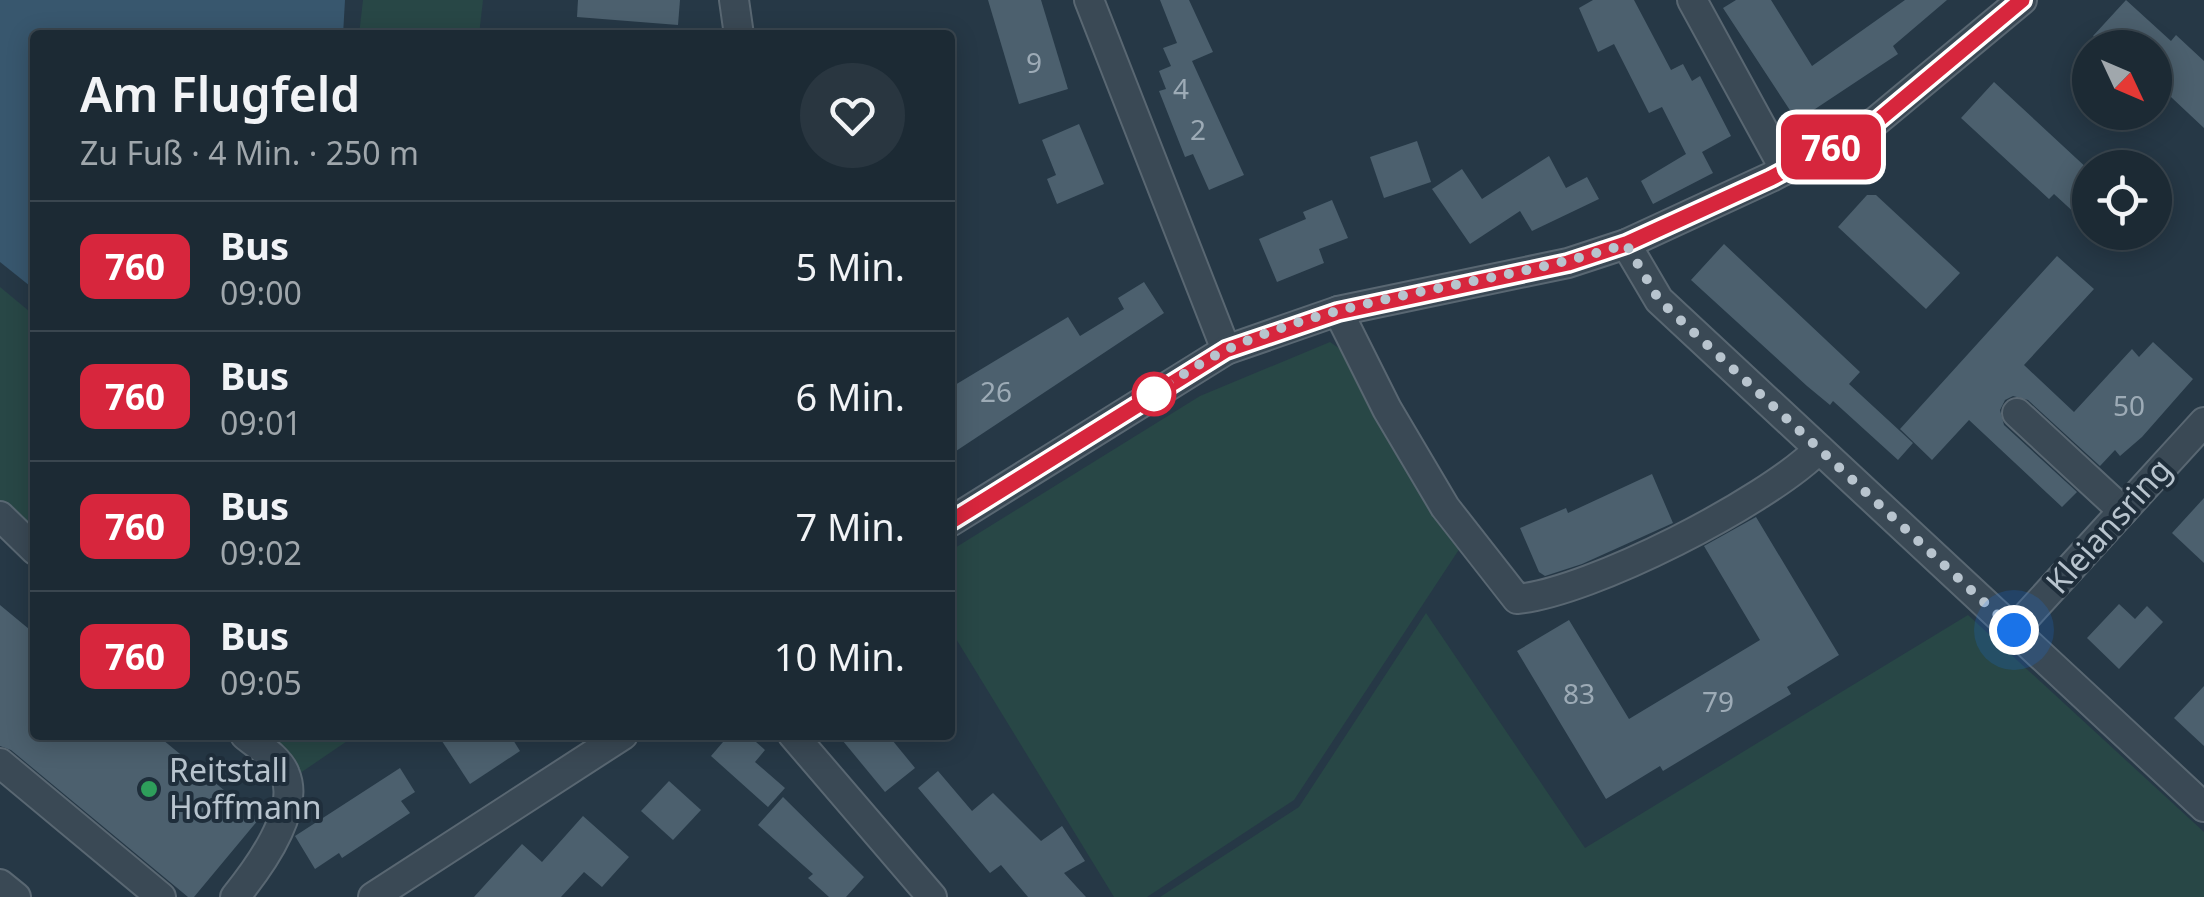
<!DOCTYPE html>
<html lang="de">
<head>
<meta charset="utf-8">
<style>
  body { margin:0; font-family:"Noto Sans",sans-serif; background:#293640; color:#f1f3f6; height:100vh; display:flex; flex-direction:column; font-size:38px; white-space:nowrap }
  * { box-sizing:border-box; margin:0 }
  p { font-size:32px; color:#a0a7ac }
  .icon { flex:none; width:55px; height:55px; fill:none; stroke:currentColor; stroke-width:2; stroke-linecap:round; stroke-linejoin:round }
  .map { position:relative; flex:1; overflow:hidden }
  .side { position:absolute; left:30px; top:30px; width:925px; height:710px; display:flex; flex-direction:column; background:#1c2a34; border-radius:10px; box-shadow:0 5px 25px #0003,0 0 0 2px #3a464f }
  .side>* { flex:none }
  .badge { padding:0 20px; border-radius:15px; font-size:35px; line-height:65px }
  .needle { width:65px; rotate:134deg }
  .buttons { position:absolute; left:2072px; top:30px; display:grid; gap:20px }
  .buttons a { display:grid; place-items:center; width:100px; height:100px; border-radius:50%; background:#1c2a34; box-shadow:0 5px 25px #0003,0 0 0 2px #3a464f; font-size:50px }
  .you { position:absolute; width:50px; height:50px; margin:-25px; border:8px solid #fff; border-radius:50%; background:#1a73e8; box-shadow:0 0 0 15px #1a73e833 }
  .map>.badge { position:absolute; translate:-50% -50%; box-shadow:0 0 0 5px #fff }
  .round { display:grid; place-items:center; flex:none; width:105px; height:105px; border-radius:52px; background:#293640 }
  .head { display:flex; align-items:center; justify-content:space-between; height:170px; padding:0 50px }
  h1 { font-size:48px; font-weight:600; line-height:75px }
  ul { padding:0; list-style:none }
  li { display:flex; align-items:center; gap:30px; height:130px; padding:0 50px; border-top:2px solid #3a464f }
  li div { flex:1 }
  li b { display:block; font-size:38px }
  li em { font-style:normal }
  li .badge { min-width:110px; font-weight:700; text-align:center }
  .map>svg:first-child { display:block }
  .green { fill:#284746 }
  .water { fill:#38576e }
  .building { fill:#4c606e }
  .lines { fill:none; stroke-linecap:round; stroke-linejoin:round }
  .minor-casing { stroke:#596772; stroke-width:32 }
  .minor { stroke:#3a4955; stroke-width:28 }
  .line-casing { stroke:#fff; stroke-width:22 }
  .line { stroke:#d7263d; stroke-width:15 }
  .walk { stroke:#b8c4ce; stroke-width:10; stroke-dasharray:0 18 }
  .stop-dot { fill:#fff; stroke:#d7263d; stroke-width:5 }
  .leisure-dot { fill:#2e9e5b; stroke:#1f2e3b; stroke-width:4 }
  .labels { text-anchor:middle; stroke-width:8; stroke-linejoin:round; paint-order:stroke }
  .number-label { font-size:28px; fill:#9dabb6 }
  .street-label { font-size:32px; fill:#b8c4ce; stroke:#1f2e3b }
  .poi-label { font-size:32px; fill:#b8c4ce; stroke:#1f2e3b; text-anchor:start }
</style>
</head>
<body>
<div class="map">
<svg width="2204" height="897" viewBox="0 0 2204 897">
  <rect width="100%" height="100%" fill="#263846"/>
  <g class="green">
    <path d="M363 0H483L479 35H359Z"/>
    <path d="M0 287 35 316V551L0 520Z"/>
    <path d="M1330 342 1343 351 1415 486 1460 548 1294 800 1147 897H1114L950 629V551L1200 396Z"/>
    <path d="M1426 613 1585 848 1968 615 2204 832V897H1160L1299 807Z"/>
    <path d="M244 735H356L293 778Z"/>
  </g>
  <path class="water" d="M0 0H345L343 35H35V290L0 262Z"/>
  <g class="building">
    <path d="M578 0H680L678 25 577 17Z"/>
    <path d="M988 0H1041L1068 89 1019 104Z"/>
    <path d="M1160 0H1189L1213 52 1192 61 1244 175 1209 190 1193 154 1185 157 1159 91 1166 89 1159 71 1171 66 1163 48 1177 43Z"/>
    <path d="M1593 0H1634L1671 70 1683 64 1692 81 1700 76 1731 136 1702 152 1713 173 1653 204 1641 181 1686 154 1662 107 1649 113 1614 44 1598 52 1579 8Z"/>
    <path d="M1736 0H1771L1812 66 1905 0H1947L1893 46 1898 54 1797 121 1723 8Z"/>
    <path d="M2126 0 2171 41 2176 35 2204 61V128L2155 82V48H2106L2093 36Z"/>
    <path d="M1994 82 2090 171V227L2054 194 2049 199 1961 118Z"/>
    <path d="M1079 124 1104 184 1057 204 1047 179 1056 175 1042 140Z"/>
    <path d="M1417 141 1431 182 1384 198 1370 157Z"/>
    <path d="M1549 156 1566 188 1587 177 1599 199 1532 231 1520 211 1470 244 1432 189 1462 169 1482 199Z"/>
    <path d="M1867 195H1876L1960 273 1926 309 1838 227Z"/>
    <path d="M1332 200 1348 238 1319 249 1324 263 1277 282 1259 239 1306 219 1303 212Z"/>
    <path d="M1724 244 1860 372 1849 384 1913 443 1898 460 1833 401 1830 405 1807 386 1691 280Z"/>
    <path d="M2057 256 2094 289 2024 365 2074 412 2132 349 2139 357 2153 342 2193 379 2142 437 2120 456 2115 450 2100 466 2028 400 2013 396 2005 400 2000 410 2004 425 2077 492 2062 507 1969 420 1932 460 1900 429Z"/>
    <path d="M1144 282 1164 313 950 455V388L1068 317 1080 336 1124 309 1118 298Z"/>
    <path d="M1652 474 1673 523 1582 564 1545 576 1539 572 1520 528 1566 508 1568 513Z"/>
    <path d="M2204 498V563L2172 533Z"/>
    <path d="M1756 517 1839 655 1787 687 1791 694 1663 771 1660 766 1606 799 1517 651 1569 620 1629 719 1760 640 1704 546Z"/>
    <path d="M2119 604 2135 619 2147 606 2163 622 2119 669 2087 638Z"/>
    <path d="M0 605 35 634V735H157L259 819 194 897H188L11 750 0 746Z"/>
    <path d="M2204 686V746L2174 718Z"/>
    <path d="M438 735H510L520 751 470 784Z"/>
    <path d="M729 735H748L765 750 755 762 785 788 768 807 711 756Z"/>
    <path d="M838 735H888L915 768 885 792Z"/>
    <path d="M400 768 415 792 401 801 410 813 342 858 339 853 315 869 295 836Z"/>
    <path d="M938 771 972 811 993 793 1041 841 1062 826 1085 861 1064 873 1086 897H1028L1001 865 990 873 918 788Z"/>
    <path d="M669 781 701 810 673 840 641 811Z"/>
    <path d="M783 797 864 877 846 897H829L808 878 813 874 758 825Z"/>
    <path d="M583 816 629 857 602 887 584 872 561 897H474L522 844 542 862Z"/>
  </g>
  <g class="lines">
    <g class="minor-casing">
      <g id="minor">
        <path d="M734 0 739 35"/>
        <path d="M1089 0 1226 350"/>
        <path d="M1692 0 1785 170"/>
        <path d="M1626 244 1659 300 2204 807"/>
        <path d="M1338 311 1387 409 1445 507 1517 599C1591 592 1766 502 1819 449"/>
        <path d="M2017 413 2123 511"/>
        <path d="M0 516 35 550"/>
        <path d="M950 522 1226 350 1338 311 1568 263 1626 244 1771 177 1875 122 2022 0"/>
        <path d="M2014 630 2204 422"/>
        <path d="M793 735 932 897"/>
        <path d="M0 763 161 897"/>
        <path d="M0 884 16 897"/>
        <path d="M235 897C257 870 301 811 285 774 279 758 258 746 245 735"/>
        <path d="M373 897 623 735"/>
      </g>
    </g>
    <use href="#minor" class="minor"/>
  </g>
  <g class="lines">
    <g class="line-casing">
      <path id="line" d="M950 522 1226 350 1338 312 1568 263 1626 244 1771 178 1876 122 2022 0"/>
    </g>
    <use href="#line" class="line"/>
    <path class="walk" d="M1154 394C1176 379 1201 362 1226 350 1352 292 1496 286 1626 244L1659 300 2014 630"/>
  </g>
  <circle class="stop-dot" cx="1154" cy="394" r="20"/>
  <circle class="leisure-dot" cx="149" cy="789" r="10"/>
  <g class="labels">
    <g class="number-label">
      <text x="1034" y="73">9</text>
      <text x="1181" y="99">4</text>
      <text x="1198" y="140">2</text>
      <text x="996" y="402">26</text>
      <text x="2129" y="416">50</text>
      <text x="1579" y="704">83</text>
      <text x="1718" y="712">79</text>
    </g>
    <g class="street-label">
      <text transform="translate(2109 526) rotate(-48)" y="11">Kleiansring</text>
    </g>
    <g class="poi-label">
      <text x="169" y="782">Reitstall<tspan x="169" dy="37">Hoffmann</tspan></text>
    </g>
  </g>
</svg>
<div class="buttons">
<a><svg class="needle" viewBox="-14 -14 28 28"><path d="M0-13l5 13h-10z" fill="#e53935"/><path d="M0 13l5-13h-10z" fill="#a0a7ac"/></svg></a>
<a><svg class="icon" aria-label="locate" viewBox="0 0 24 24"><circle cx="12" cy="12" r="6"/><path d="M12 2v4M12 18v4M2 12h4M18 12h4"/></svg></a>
</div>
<div class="you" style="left:2014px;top:630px"></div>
<b class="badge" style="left:1831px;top:147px;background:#d7263d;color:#fff">760</b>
<section class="side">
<div class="head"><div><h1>Am Flugfeld</h1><p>Zu Fuß · 4 Min. · 250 m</p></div><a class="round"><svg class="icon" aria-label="heart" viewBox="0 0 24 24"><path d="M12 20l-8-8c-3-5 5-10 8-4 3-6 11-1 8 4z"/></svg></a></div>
<ul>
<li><span class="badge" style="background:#d7263d;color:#fff">760</span><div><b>Bus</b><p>09:00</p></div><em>5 Min.</em></li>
<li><span class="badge" style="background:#d7263d;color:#fff">760</span><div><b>Bus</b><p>09:01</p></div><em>6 Min.</em></li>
<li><span class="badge" style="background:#d7263d;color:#fff">760</span><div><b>Bus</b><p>09:02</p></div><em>7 Min.</em></li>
<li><span class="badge" style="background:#d7263d;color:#fff">760</span><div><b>Bus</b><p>09:05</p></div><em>10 Min.</em></li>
</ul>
</section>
</div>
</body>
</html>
